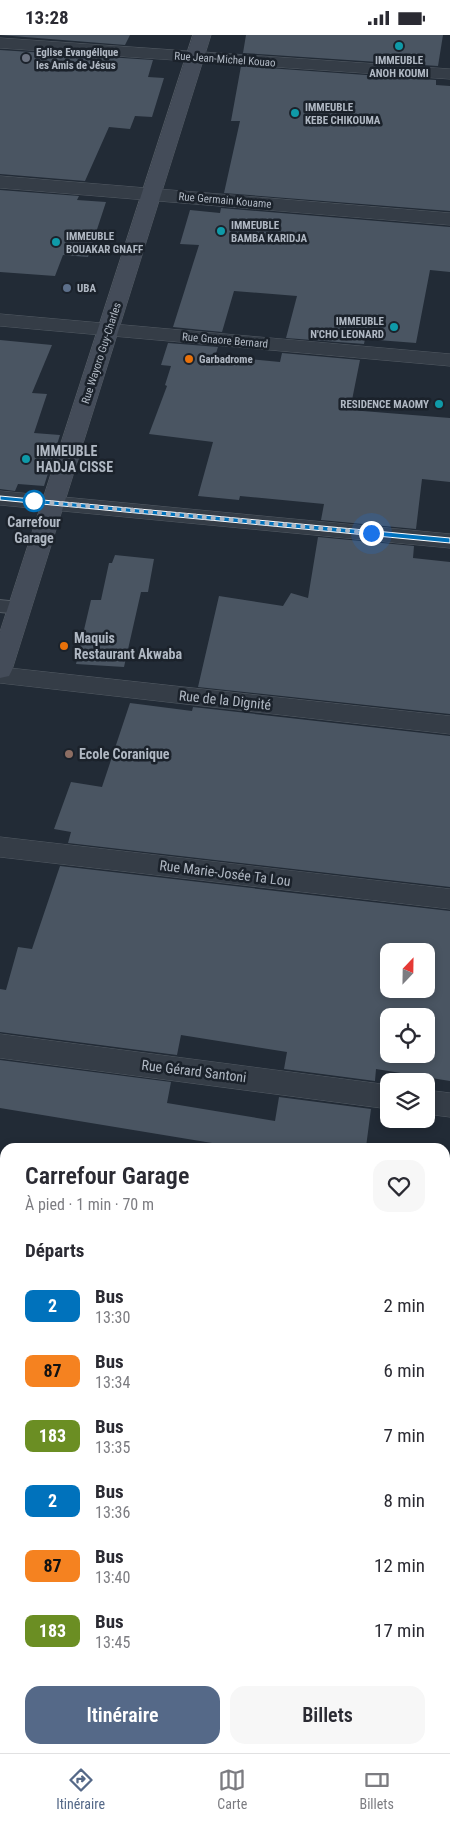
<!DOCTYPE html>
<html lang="fr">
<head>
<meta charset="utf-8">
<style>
  body { margin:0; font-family:"Roboto Condensed",sans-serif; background:#f7f7f7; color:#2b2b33; height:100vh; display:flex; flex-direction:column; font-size:19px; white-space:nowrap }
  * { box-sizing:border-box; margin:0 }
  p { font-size:16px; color:#7c7c81 }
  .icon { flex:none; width:28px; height:28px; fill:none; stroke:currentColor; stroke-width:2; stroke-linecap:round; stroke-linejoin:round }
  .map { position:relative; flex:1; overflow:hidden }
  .side { position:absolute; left:0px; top:1108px; width:450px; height:611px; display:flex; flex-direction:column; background:#fff; border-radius:15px 15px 0 0; box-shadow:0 2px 8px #0003 }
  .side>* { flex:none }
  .badge { padding:0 10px; border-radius:8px; font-size:18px; line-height:32px }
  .needle { width:32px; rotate:22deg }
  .controls { position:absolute; left:380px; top:908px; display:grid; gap:10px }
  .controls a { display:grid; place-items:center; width:55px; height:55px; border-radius:10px; background:#fff; box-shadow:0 2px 8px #0003; font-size:25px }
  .you { position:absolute; width:25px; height:25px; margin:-12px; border:4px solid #fff; border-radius:50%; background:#1a73e8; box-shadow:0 0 0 8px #1a73e833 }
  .map>.badge { position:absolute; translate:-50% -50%; box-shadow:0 0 0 2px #fff }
  h2 { padding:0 25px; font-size:19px; line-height:45px }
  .round { display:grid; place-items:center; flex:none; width:52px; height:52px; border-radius:15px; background:#f7f7f7 }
  .head { display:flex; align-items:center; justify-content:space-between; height:85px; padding:0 25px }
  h1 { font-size:24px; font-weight:600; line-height:38px }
  .action { display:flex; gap:10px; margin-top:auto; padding:10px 25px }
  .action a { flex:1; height:58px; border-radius:15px; background:#556988; color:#fff; font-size:20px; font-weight:600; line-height:58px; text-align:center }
  .action a+a { background:#f7f7f7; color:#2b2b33 }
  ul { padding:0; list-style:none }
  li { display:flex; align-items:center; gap:15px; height:65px; padding:0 25px }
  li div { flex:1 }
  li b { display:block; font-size:19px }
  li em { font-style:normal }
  li .badge { min-width:55px; font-weight:700; text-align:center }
  .status { display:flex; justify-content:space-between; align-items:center; height:35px; padding:0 25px; background:#fff; direction:ltr }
  .status svg { height:14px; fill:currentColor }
  .dock { display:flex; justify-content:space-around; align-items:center; height:70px; border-top:1px solid #e1e1e2; background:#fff; font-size:14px; color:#7c7c81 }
  .dock a { display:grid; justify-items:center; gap:2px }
  .dock .selected { color:#556988 }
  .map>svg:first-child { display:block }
  .building { fill:#4a5562; fill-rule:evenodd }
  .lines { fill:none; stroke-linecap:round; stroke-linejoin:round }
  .lane-casing { stroke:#535b64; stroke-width:2 }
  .street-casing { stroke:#535b64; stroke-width:1 }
  .secondary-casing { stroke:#535b64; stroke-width:1 }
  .lane { fill:#353d47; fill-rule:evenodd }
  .street { fill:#353d47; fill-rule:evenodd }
  .secondary { fill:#444c59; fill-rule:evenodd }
  .line { fill:#0072bc; stroke:#fff }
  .walk { stroke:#b0b8c3; stroke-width:5; stroke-dasharray:0 9 }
  .culture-dot { fill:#0f9aa8; stroke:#1b222b; stroke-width:2 }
  .worship-dot { fill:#6b7280; stroke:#1b222b; stroke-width:2 }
  .service-dot { fill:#5c6f8a; stroke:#1b222b; stroke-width:2 }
  .food-dot { fill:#e8710a; stroke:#1b222b; stroke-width:2 }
  .stop-dot { fill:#fff; stroke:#0072bc; stroke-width:2.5 }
  .education-dot { fill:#8d6e63; stroke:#1b222b; stroke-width:2 }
  .labels { text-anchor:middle; stroke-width:5; stroke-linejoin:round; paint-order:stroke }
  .far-poi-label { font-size:11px; font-weight:bold; fill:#b0b8c3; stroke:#1b222b; text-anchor:start }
  .far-street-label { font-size:11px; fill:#b0b8c3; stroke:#1b222b }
  .poi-label { font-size:14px; font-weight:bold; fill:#b0b8c3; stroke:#1b222b; text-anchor:start }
  .stop-label { font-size:14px; font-weight:bold; fill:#b0b8c3; stroke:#1b222b }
  .street-label { font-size:14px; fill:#b0b8c3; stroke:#1b222b }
</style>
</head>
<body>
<div class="status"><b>13:28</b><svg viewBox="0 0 49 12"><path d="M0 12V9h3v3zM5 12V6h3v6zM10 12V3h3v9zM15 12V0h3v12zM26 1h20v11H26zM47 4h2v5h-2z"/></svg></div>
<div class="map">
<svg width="450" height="1718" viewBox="0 0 450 1718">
  <rect width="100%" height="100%" fill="#222b36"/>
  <g class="building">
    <path d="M0 0H130L125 10Z"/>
    <path d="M246 0H443L438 31 243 18Z"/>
    <path d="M0 15 153 25 148 42 164 43 152 82 135 81 130 94 109 92 85 146 0 139Z"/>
    <path d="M241 31 436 45V50L450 51V176L224 158 240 86H231Z"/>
    <path d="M0 155 79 161 77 165 106 167 88 222 63 220 55 241 0 237Z"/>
    <path d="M221 173 450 192V237L430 235 416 308 365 304 364 309 286 303 297 261 234 256 222 297 173 292 199 210 180 209 190 175 220 178Z"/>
    <path d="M0 305 52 310 32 358 47 359 34 398 60 400 44 451 18 449 15 456 0 454Z"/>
    <path d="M168 308 218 312 215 321 280 327 282 318 360 325 350 375 450 383V447L422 444 416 494 321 485 324 469 240 461 239 465 198 461 213 407 149 399 167 351 165 350 171 331 161 330Z"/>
    <path d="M318 502 414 511 413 523 450 527V679L198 652 219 561 283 571 291 558 308 563Z"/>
    <path d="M115 520 154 524 148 557H141L124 632 76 629 91 565H101L109 528H112Z"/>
    <path d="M130 668 192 676 193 672 450 701V852L68 808 71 797 54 794 71 747 102 752Z"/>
    <path d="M60 831 450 876V1046L376 1034 375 1046 284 1034 287 1017 181 1000 177 1020 0 997V954L6 955 18 912 32 914ZM389 916H426V954H389ZM389 981H426V1019H389Z"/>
    <path d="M0 1025 171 1047 167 1068 275 1086 279 1062 371 1074 366 1112H211L212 1108 0 1073Z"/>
  </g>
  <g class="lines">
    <g class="lane-casing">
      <path id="lane" d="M0 565 27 568 30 573 27 578 20 579 0 577Z"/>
    </g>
    <g class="street-casing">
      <g id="street">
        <path d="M0 3 450 34V44L0 13Z"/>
        <path d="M0 141 450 178V190L0 153Z"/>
        <path d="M0 279 450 319V331L0 291Z"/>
        <path d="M0 456 450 499V513L0 470Z"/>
        <path d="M0 632 450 681V699L0 648Z"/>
        <path d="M0 802 450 854V874L0 822Z"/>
        <path d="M0 999 389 1050V1074L0 1023Z"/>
        <path d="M426 1055 450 1058V1082L426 1079Z"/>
        <rect x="0" y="1245" width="5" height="28"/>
        <rect x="445" y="1304" width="5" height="30"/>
      </g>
    </g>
    <g class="secondary-casing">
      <g id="secondary">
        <path d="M193 0H211L12 635 9 641 0 643V597Z"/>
        <rect x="0" y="1456" width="5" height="34"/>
        <path d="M445 1523 450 1524V1558L445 1557Z"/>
      </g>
    </g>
    <use href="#lane" class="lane"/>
    <use href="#street" class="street"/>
    <use href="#secondary" class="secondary"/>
  </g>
  <path class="line" d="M0 461 450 503V508L0 465Z"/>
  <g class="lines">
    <path class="walk" d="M34 466 371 498"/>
  </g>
  <g class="culture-dot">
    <circle cx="399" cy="11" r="5"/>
    <circle cx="295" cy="78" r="5"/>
    <circle cx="221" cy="196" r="5"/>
    <circle cx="56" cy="207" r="5"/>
    <circle cx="394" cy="292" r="5"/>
    <circle cx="439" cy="369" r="5"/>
    <circle cx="26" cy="424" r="5"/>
  </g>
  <circle class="worship-dot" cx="26" cy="23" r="5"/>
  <circle class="service-dot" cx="67" cy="253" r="5"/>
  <g class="food-dot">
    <circle cx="189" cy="324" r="5"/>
    <circle cx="64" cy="611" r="5"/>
  </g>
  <circle class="stop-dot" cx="34" cy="466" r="10"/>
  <circle class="education-dot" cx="69" cy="719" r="5"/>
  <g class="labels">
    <g class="far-poi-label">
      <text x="36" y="21">Eglise Evangélique<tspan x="36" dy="13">les Amis de Jésus</tspan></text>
      <text x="399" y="29" text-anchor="middle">IMMEUBLE<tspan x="399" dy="13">ANOH KOUMI</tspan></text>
      <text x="305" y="76">IMMEUBLE<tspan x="305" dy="13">KEBE CHIKOUMA</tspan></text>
      <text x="231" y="194">IMMEUBLE<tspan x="231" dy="13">BAMBA KARIDJA</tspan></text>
      <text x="66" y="205">IMMEUBLE<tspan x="66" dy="13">BOUAKAR GNAFF</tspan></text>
      <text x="77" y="257">UBA</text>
      <text x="384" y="290" text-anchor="end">IMMEUBLE<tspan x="384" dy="13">N'CHO LEONARD</tspan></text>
      <text x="199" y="328">Garbadrome</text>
      <text x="429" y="373" text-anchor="end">RESIDENCE MAOMY</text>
    </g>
    <g class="far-street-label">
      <text transform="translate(225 24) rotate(4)" y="4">Rue Jean-Michel Kouao</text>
      <text transform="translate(225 165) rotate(5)" y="4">Rue Germain Kouame</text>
      <text transform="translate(225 305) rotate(5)" y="4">Rue Gnaore Bernard</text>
      <text transform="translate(101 318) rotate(-72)" y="4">Rue Wayoro Guy-Charles</text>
    </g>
    <g class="poi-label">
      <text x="36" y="421">IMMEUBLE<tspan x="36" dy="16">HADJA CISSE</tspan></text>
      <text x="74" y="608">Maquis<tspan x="74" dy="16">Restaurant Akwaba</tspan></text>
      <text x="79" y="724">Ecole Coranique</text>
    </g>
    <g class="stop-label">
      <text x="34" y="492">Carrefour<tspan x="34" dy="16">Garage</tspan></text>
    </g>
    <g class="street-label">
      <text transform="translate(225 665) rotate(6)" y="5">Rue de la Dignité</text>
      <text transform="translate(225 838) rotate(7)" y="5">Rue Marie-Josée Ta Lou</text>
      <text transform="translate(194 1036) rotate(7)" y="5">Rue Gérard Santoni</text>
    </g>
  </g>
</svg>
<div class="controls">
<a><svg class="needle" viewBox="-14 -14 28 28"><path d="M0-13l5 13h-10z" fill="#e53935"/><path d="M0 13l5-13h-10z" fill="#7c7c81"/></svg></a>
<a><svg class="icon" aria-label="locate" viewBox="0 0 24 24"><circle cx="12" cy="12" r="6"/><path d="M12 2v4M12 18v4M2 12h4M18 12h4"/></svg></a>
<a><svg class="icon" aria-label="layers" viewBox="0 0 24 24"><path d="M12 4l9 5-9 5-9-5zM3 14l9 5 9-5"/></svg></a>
</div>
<div class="you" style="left:371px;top:498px"></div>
<section class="side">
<div class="head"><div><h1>Carrefour Garage</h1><p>À pied · 1 min · 70 m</p></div><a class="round"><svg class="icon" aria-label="heart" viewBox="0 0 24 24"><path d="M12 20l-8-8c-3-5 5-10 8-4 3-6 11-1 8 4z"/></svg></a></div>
<h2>Départs</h2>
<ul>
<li><span class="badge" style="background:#0072bc;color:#fff">2</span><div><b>Bus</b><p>13:30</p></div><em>2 min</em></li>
<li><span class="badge" style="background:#f58220;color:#111">87</span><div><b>Bus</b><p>13:34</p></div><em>6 min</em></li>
<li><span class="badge" style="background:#6b8e23;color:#fff">183</span><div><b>Bus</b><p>13:35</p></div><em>7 min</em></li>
<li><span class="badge" style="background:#0072bc;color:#fff">2</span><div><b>Bus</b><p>13:36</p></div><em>8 min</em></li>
<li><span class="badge" style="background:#f58220;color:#111">87</span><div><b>Bus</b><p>13:40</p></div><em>12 min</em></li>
<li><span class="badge" style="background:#6b8e23;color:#fff">183</span><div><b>Bus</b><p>13:45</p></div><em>17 min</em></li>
</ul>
<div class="action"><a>Itinéraire</a><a>Billets</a></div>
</section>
</div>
<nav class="dock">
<a class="selected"><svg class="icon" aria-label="directions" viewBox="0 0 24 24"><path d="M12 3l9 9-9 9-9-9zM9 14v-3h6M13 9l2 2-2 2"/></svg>Itinéraire</a>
<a><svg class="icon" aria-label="map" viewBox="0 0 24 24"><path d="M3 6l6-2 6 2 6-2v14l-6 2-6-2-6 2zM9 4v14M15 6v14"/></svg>Carte</a>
<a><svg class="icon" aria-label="tickets" viewBox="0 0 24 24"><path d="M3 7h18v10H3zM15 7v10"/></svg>Billets</a>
</nav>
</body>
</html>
